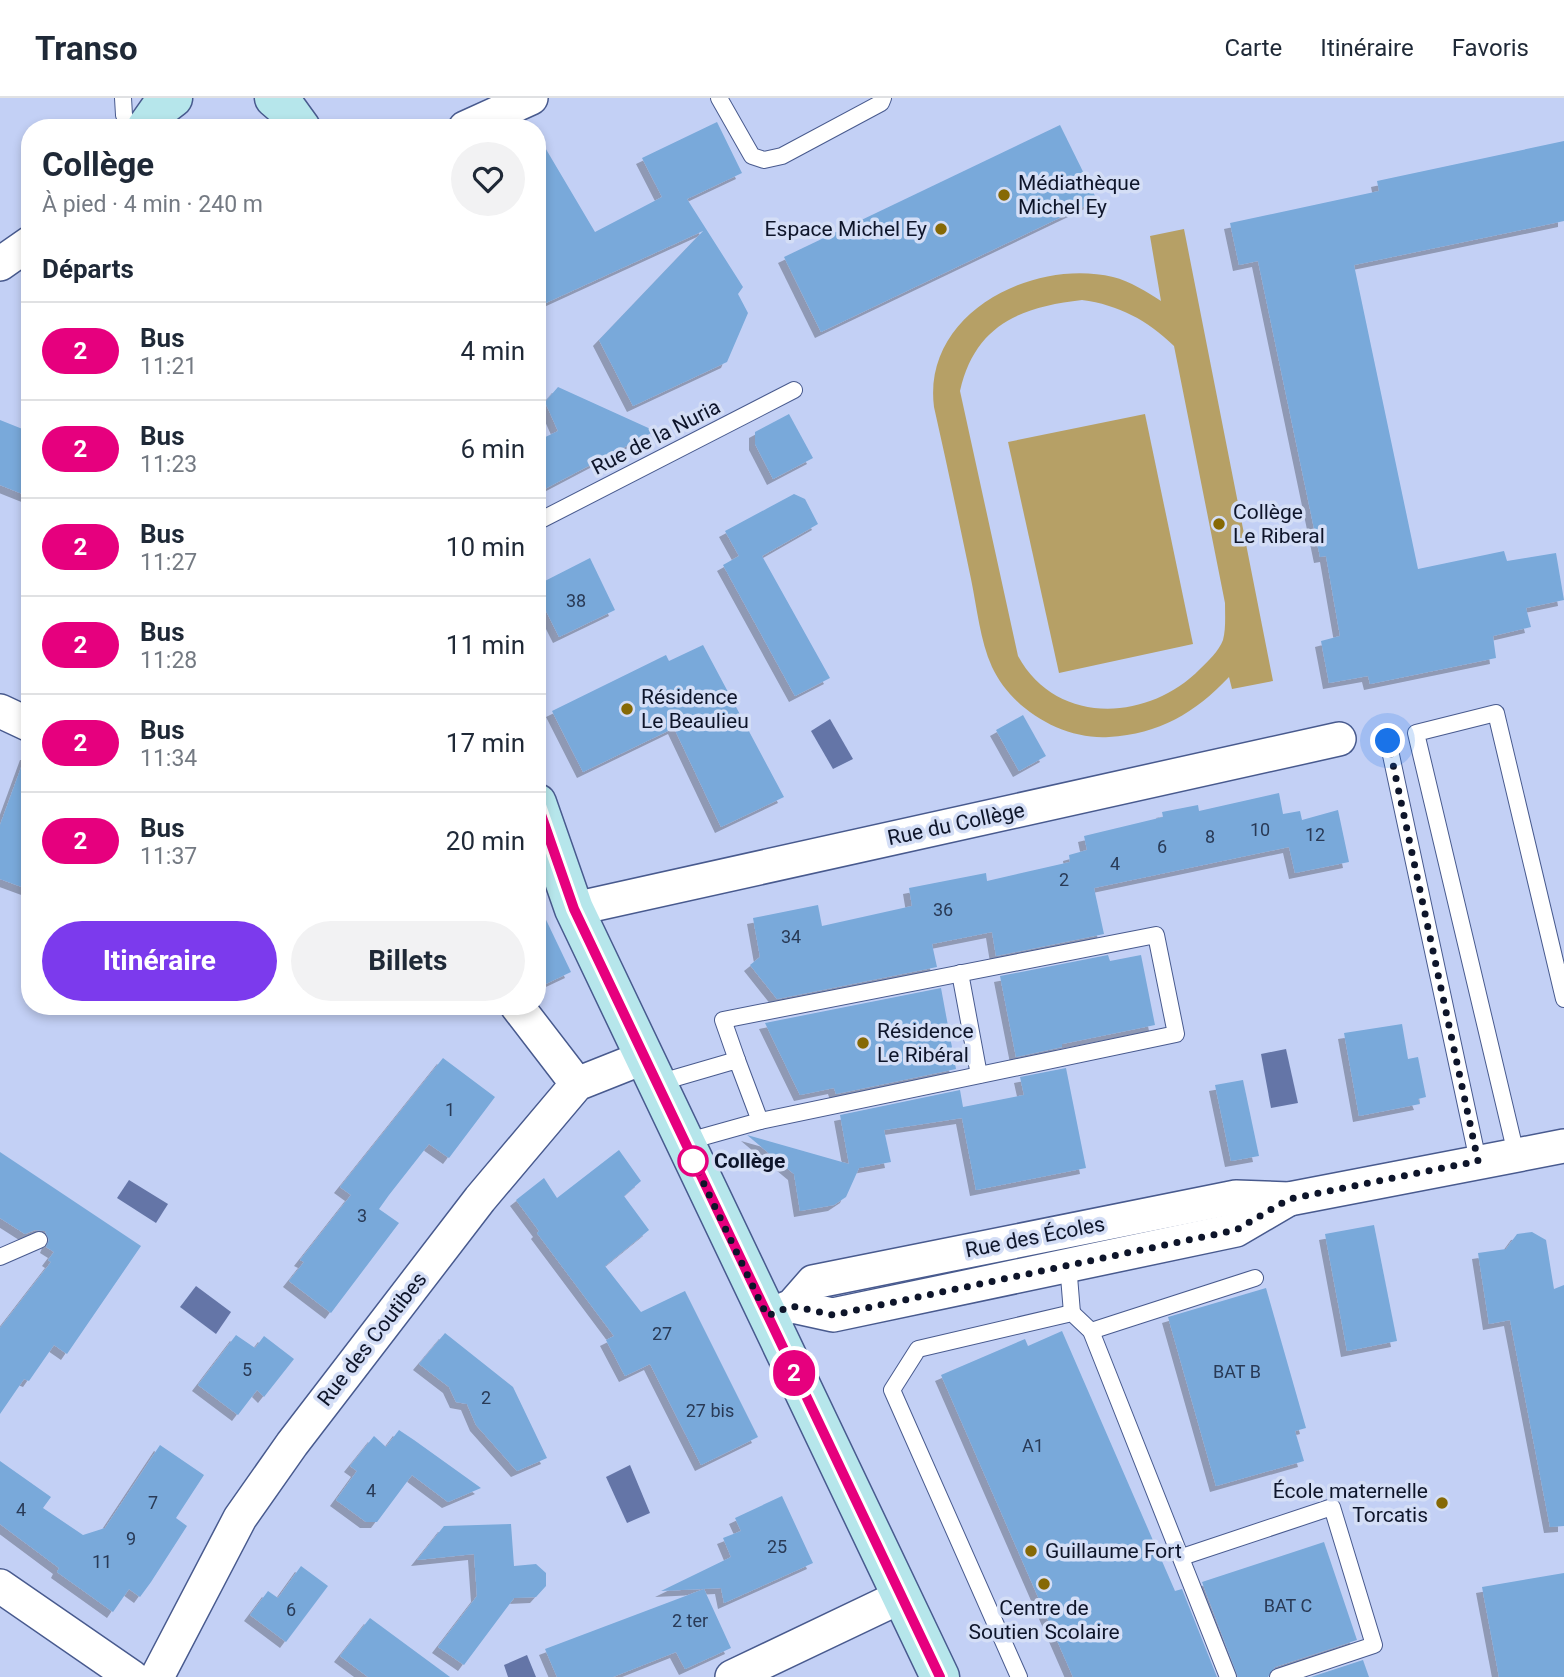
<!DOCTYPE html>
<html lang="fr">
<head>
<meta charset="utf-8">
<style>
  body { margin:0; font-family:Roboto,sans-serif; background:#f2f2f3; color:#1f2937; height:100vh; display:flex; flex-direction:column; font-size:26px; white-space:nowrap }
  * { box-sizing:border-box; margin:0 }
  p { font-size:23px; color:#747a83 }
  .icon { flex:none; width:38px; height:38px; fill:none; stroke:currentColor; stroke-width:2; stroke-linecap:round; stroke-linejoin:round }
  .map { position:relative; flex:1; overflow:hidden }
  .sheet { position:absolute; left:21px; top:21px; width:525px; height:896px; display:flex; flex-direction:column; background:#fff; border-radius:28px; box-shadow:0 4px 10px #0003 }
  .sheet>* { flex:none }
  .badge { padding:0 14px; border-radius:23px; font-size:24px; line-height:46px }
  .you { position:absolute; width:35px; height:35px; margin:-18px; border:5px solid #fff; border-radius:50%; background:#1a73e8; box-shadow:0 0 0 10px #1a73e833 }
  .map>.badge { position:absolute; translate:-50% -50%; box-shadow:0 0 0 4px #fff }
  h2 { padding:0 21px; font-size:26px; line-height:63px }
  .round { display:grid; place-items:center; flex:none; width:74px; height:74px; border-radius:37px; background:#f2f2f3 }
  .headline { display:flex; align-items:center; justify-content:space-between; height:119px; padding:0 21px }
  h1 { font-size:33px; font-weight:700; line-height:52px }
  .primary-button { display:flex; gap:14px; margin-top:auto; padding:14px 21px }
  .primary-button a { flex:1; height:80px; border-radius:42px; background:#7c3aed; color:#fff; font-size:28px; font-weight:700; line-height:80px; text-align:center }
  .primary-button a+a { background:#f2f2f3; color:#1f2937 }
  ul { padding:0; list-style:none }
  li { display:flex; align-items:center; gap:21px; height:98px; padding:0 21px; border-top:2px solid #e0e1e3 }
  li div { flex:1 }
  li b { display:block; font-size:26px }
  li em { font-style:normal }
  li .badge { min-width:77px; font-weight:700; text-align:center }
  header { display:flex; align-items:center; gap:42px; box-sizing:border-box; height:98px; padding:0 35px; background:#fff; border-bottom:2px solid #e0e1e3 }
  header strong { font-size:33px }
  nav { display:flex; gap:38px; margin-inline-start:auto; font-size:24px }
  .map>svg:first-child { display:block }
  .green { fill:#b6a066; fill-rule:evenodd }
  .water { fill:#6475a7 }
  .building { fill:#79a9da; filter:url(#shadow) }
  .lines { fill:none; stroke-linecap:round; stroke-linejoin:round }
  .service-casing { stroke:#485a8e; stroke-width:18 }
  .minor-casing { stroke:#485a8e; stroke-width:36 }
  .secondary-casing { stroke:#485a8e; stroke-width:41 }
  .service { stroke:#fff; stroke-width:16 }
  .minor { stroke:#fff; stroke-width:33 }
  .secondary { stroke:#b6e6eb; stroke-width:38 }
  .line-casing { stroke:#fff; stroke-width:16 }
  .line { stroke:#e6007e; stroke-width:10 }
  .walk { stroke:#0e152a; stroke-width:7; stroke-dasharray:0 12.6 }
  .poi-dot { fill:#866905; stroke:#d4def6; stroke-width:2.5 }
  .stop-dot { fill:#fff; stroke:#e6007e; stroke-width:3.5 }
  .labels { text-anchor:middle; stroke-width:7; stroke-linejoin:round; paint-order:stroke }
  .number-label { font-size:18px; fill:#293a56 }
  .poi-label { font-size:21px; fill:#0e152a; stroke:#d4def6; text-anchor:start }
  .street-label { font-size:21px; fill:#0e152a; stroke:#d4def6 }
  .stop-label { font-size:21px; font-weight:bold; fill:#0e152a; stroke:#d4def6; text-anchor:start }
</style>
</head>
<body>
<header>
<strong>Transo</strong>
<nav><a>Carte</a><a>Itinéraire</a><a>Favoris</a></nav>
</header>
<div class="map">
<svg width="1564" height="1579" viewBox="0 0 1564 1579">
  <defs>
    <filter id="shadow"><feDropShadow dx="-6" dy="6" stdDeviation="0" flood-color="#0004"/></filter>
  </defs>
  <rect width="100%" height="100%" fill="#c3d0f5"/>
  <g class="green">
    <path d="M1184 131 1273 583 1232 591 1229 579C1195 615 1159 636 1109 639 1063 642 1012 612 992 569 980 542 977 510 971 481 959 424 947 366 934 309 922 215 1033 160 1113 179 1130 183 1147 194 1161 203L1150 138ZM1082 202C1119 207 1147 222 1174 248L1225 505C1225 517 1226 531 1223 542 1219 553 1208 563 1200 571 1148 624 1056 628 1018 558L960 293C975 227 1020 209 1082 202Z"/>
    <path d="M1145 316 1193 546 1059 575 1008 344Z"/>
  </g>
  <g class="water">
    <path d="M830 621 853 661 833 671 811 633Z"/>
    <path d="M1286 951 1298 1005 1271 1010 1261 956Z"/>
    <path d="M129 1082 168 1106 156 1125 117 1100Z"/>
    <path d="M196 1188 231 1214 216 1236 180 1209Z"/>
    <path d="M630 1367 650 1415 627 1425 606 1379Z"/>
    <path d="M527 1557 536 1579H508L504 1567Z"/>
  </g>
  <g class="building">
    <path d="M717 24 742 75 687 101 743 189 738 196 748 215 727 264 633 308 599 242 703 133 537 209V36L595 134 662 99 642 60Z"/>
    <path d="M1060 27 1097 102 821 234 784 159Z"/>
    <path d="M1564 43V123L1354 167 1418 471 1504 453 1507 463 1556 455 1564 502 1526 510 1531 529 1493 538 1496 560 1370 586 1368 578 1329 585 1321 543 1340 538 1326 458 1320 459 1258 163 1239 167 1230 125 1379 93 1377 83Z"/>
    <path d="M558 289 655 333 537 395V343L558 333 545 304Z"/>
    <path d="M789 316 813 360 773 381 755 346V334Z"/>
    <path d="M0 322 30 334V399L0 387Z"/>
    <path d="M794 396 805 401 818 426 762 458 830 580 795 598 723 467 739 458 725 433Z"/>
    <path d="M590 460 615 512 559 539 537 495V487Z"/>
    <path d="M703 547 784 699 721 729 674 630 583 674 552 613 666 557 669 563Z"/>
    <path d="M1023 617 1046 658 1019 673 996 632Z"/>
    <path d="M26 656H30V792L0 781V727Z"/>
    <path d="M1279 695 1283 716 1300 713 1302 722 1338 712 1349 764 1295 775 1289 749 1094 790 1104 836 996 858 992 834 932 846 937 869 777 901 750 867 760 859 753 820 818 807 822 828 912 808 909 790 986 775 987 783 1070 764 1069 757 1087 752 1084 738 1163 719 1162 714 1198 707 1199 713Z"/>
    <path d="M537 803 571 874 537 890Z"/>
    <path d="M1108 857 1110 863 1141 857 1155 927 1062 946V949L1016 959 1000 878Z"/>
    <path d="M941 890 956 971 836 996 834 990 800 997 765 925Z"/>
    <path d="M1402 926 1408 961 1418 959 1426 999 1418 1001 1420 1006 1359 1018 1344 935Z"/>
    <path d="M443 960 495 999 449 1060 429 1046 389 1097 379 1111 399 1125 331 1215 289 1183 304 1164 300 1162 351 1097 340 1089Z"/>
    <path d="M1066 970 1086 1070 976 1092 962 1020 884 1032 891 1064 859 1070 846 1099 834 1107 800 1113 794 1076 747 1037 849 1066 840 1017 960 992 963 1009 1024 997 1020 979Z"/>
    <path d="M1243 982 1259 1058 1231 1063 1215 987Z"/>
    <path d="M619 1052 641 1083 624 1098 649 1132 605 1168 641 1214 685 1193 758 1339 701 1367 650 1266 625 1278 606 1242 614 1238 537 1135 539 1133 516 1102 544 1080 557 1100Z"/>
    <path d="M0 1054 141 1148 67 1256 54 1247 29 1283 24 1281 0 1316V1230L51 1164 48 1162 54 1154 46 1149 49 1142 45 1133 35 1132 25 1136 0 1120Z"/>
    <path d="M1374 1127 1397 1243 1347 1253 1325 1136Z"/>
    <path d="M1532 1134 1546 1142 1554 1191 1564 1187V1428L1550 1429 1510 1222 1489 1226 1478 1155 1506 1151 1517 1136Z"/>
    <path d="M1266 1190 1306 1330 1295 1333 1304 1363 1216 1388 1168 1219Z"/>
    <path d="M1062 1233 1175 1493 1182 1491 1217 1579H1073L941 1277 1025 1241 1028 1248Z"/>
    <path d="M445 1235 513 1289 547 1360 517 1373 476 1327 467 1306 456 1304 449 1289 419 1266Z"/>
    <path d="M236 1237 255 1250 264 1238 294 1261 264 1299 257 1292 238 1317 198 1287Z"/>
    <path d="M399 1332 414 1342 481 1390 448 1404 412 1377 377 1424H366L336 1402 357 1373 350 1368 374 1338 386 1349Z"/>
    <path d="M160 1347 204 1377 176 1420 187 1428 151 1484 140 1499 129 1491 113 1514 57 1474 59 1470 0 1426V1363L51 1399 43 1410 83 1437 105 1430Z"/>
    <path d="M782 1398 813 1465 724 1505 721 1490 661 1493 731 1459 723 1440 741 1433 735 1420Z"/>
    <path d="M511 1426 514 1468 536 1466 546 1475V1488L536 1499 514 1500 464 1567 438 1549 477 1498 474 1456 417 1462 444 1428Z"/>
    <path d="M1324 1444 1357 1542 1275 1569 1268 1579H1238L1202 1484Z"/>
    <path d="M301 1468 328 1488 286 1544 250 1517 268 1493 278 1500Z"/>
    <path d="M1564 1475V1579H1499L1482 1489Z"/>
    <path d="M704 1491 731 1550 685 1571 676 1554 613 1579H557L545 1551Z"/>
    <path d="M370 1520 450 1579H368L340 1558Z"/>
    <path d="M1363 1562 1369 1579H1311Z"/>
  </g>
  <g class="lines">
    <g class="service-casing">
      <g id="service">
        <path d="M123 0 124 17 130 30"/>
        <path d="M719 0 752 58 764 62 782 58 881 5 883 0"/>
        <path d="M537 424 794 292"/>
        <path d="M1388 643 1478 1063"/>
        <path d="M960 875 979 977"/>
        <path d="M737 962 723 922 1156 837 1176 936 760 1023"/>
        <path d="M658 985 737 962 760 1023 685 1044"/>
        <path d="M1516 1056 1416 635 1496 615 1564 901"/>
        <path d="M0 1159 39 1142"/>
        <path d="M1068 1166 1072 1215"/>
        <path d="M1091 1233 1255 1180"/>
        <path d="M1182 1459 1332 1409 1374 1547 1278 1579"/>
        <path d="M1019 1579 892 1292 918 1251 1072 1215 1091 1233 1228 1579"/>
      </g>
    </g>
    <g class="minor-casing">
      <g id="minor">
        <path d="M465 30 531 0"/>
        <path d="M0 166 30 145"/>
        <path d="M0 613 30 627"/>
        <path d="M574 811 1339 641"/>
        <path d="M517 908 577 986"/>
        <path d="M792 1208 833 1217 1236 1132 1289 1101"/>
        <path d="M767 1218 792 1208 813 1184 1236 1099 1289 1101 1564 1048"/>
        <path d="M0 1488 132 1579"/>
        <path d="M157 1579 240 1420 292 1346 480 1101 577 986 645 959"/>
        <path d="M732 1579 902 1498"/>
      </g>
    </g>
    <g class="secondary-casing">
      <g id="secondary">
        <path d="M274 0 288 12 301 30"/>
        <path d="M146 30 160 10 173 0"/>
        <path d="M537 705 574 811 940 1579"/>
      </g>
    </g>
    <use href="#service" class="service"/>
    <use href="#minor" class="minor"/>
    <use href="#secondary" class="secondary"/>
  </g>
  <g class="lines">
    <g class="line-casing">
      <path id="line" d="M537 705 574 811 940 1579"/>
    </g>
    <use href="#line" class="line"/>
    <path class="walk" d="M693 1063 767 1218 792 1208 833 1217 1236 1132 1289 1101 1478 1063 1388 643"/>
  </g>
  <g class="poi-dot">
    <circle cx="1004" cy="97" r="7"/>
    <circle cx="941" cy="131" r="7"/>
    <circle cx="1219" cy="426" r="7"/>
    <circle cx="627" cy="611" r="7"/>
    <circle cx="863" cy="945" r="7"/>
    <circle cx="1442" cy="1405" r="7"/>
    <circle cx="1031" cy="1453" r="7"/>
    <circle cx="1044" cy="1486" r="7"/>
  </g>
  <circle class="stop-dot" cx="693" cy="1063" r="14"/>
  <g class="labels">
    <g class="number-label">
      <text x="576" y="509">38</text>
      <text x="1260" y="738">10</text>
      <text x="1315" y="743">12</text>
      <text x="1210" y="745">8</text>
      <text x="1162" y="755">6</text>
      <text x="1115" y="772">4</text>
      <text x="1064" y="788">2</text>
      <text x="943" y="818">36</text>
      <text x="791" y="845">34</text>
      <text x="450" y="1018">1</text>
      <text x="362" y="1124">3</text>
      <text x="662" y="1242">27</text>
      <text x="247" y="1278">5</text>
      <text x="1237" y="1280">BAT B</text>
      <text x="486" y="1306">2</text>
      <text x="710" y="1319">27 bis</text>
      <text x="1033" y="1354">A1</text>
      <text x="371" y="1399">4</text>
      <text x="153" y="1411">7</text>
      <text x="21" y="1418">4</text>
      <text x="131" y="1447">9</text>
      <text x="777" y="1455">25</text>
      <text x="102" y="1470">11</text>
      <text x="1288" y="1514">BAT C</text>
      <text x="291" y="1518">6</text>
      <text x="690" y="1529">2 ter</text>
    </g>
    <g class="poi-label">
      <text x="1018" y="92">Médiathèque<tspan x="1018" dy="24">Michel Ey</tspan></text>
      <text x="927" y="138" text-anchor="end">Espace Michel Ey</text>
      <text x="1233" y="421">Collège<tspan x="1233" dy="24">Le Riberal</tspan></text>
      <text x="641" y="606">Résidence<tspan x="641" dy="24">Le Beaulieu</tspan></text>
      <text x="877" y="940">Résidence<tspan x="877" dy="24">Le Ribéral</tspan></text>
      <text x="1428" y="1400" text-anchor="end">École maternelle<tspan x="1428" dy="24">Torcatis</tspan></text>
      <text x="1045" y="1460">Guillaume Fort</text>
      <text x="1044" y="1517" text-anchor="middle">Centre de<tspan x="1044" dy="24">Soutien Scolaire</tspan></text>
    </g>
    <g class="street-label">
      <text transform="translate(656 339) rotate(-27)" y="7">Rue de la Nuria</text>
      <text transform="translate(956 726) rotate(-12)" y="7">Rue du Collège</text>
      <text transform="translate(1035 1139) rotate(-11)" y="7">Rue des Écoles</text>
      <text transform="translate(372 1241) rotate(-52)" y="7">Rue des Coutibes</text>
    </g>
    <g class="stop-label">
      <text x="714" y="1070">Collège</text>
    </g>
  </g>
</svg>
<div class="you" style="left:1388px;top:643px"></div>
<b class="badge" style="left:794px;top:1275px;background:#e6007e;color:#fff">2</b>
<section class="sheet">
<div class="headline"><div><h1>Collège</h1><p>À pied · 4 min · 240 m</p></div><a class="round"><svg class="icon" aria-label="heart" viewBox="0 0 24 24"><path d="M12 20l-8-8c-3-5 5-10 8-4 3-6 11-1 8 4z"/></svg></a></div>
<h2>Départs</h2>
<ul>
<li><span class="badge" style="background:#e6007e;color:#fff">2</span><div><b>Bus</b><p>11:21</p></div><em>4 min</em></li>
<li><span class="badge" style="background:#e6007e;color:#fff">2</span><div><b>Bus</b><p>11:23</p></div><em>6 min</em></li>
<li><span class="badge" style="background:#e6007e;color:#fff">2</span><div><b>Bus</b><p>11:27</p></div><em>10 min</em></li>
<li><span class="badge" style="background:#e6007e;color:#fff">2</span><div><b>Bus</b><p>11:28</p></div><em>11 min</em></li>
<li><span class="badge" style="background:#e6007e;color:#fff">2</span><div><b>Bus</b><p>11:34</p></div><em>17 min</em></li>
<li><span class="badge" style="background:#e6007e;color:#fff">2</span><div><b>Bus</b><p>11:37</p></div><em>20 min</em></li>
</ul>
<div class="primary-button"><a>Itinéraire</a><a>Billets</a></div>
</section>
</div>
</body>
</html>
